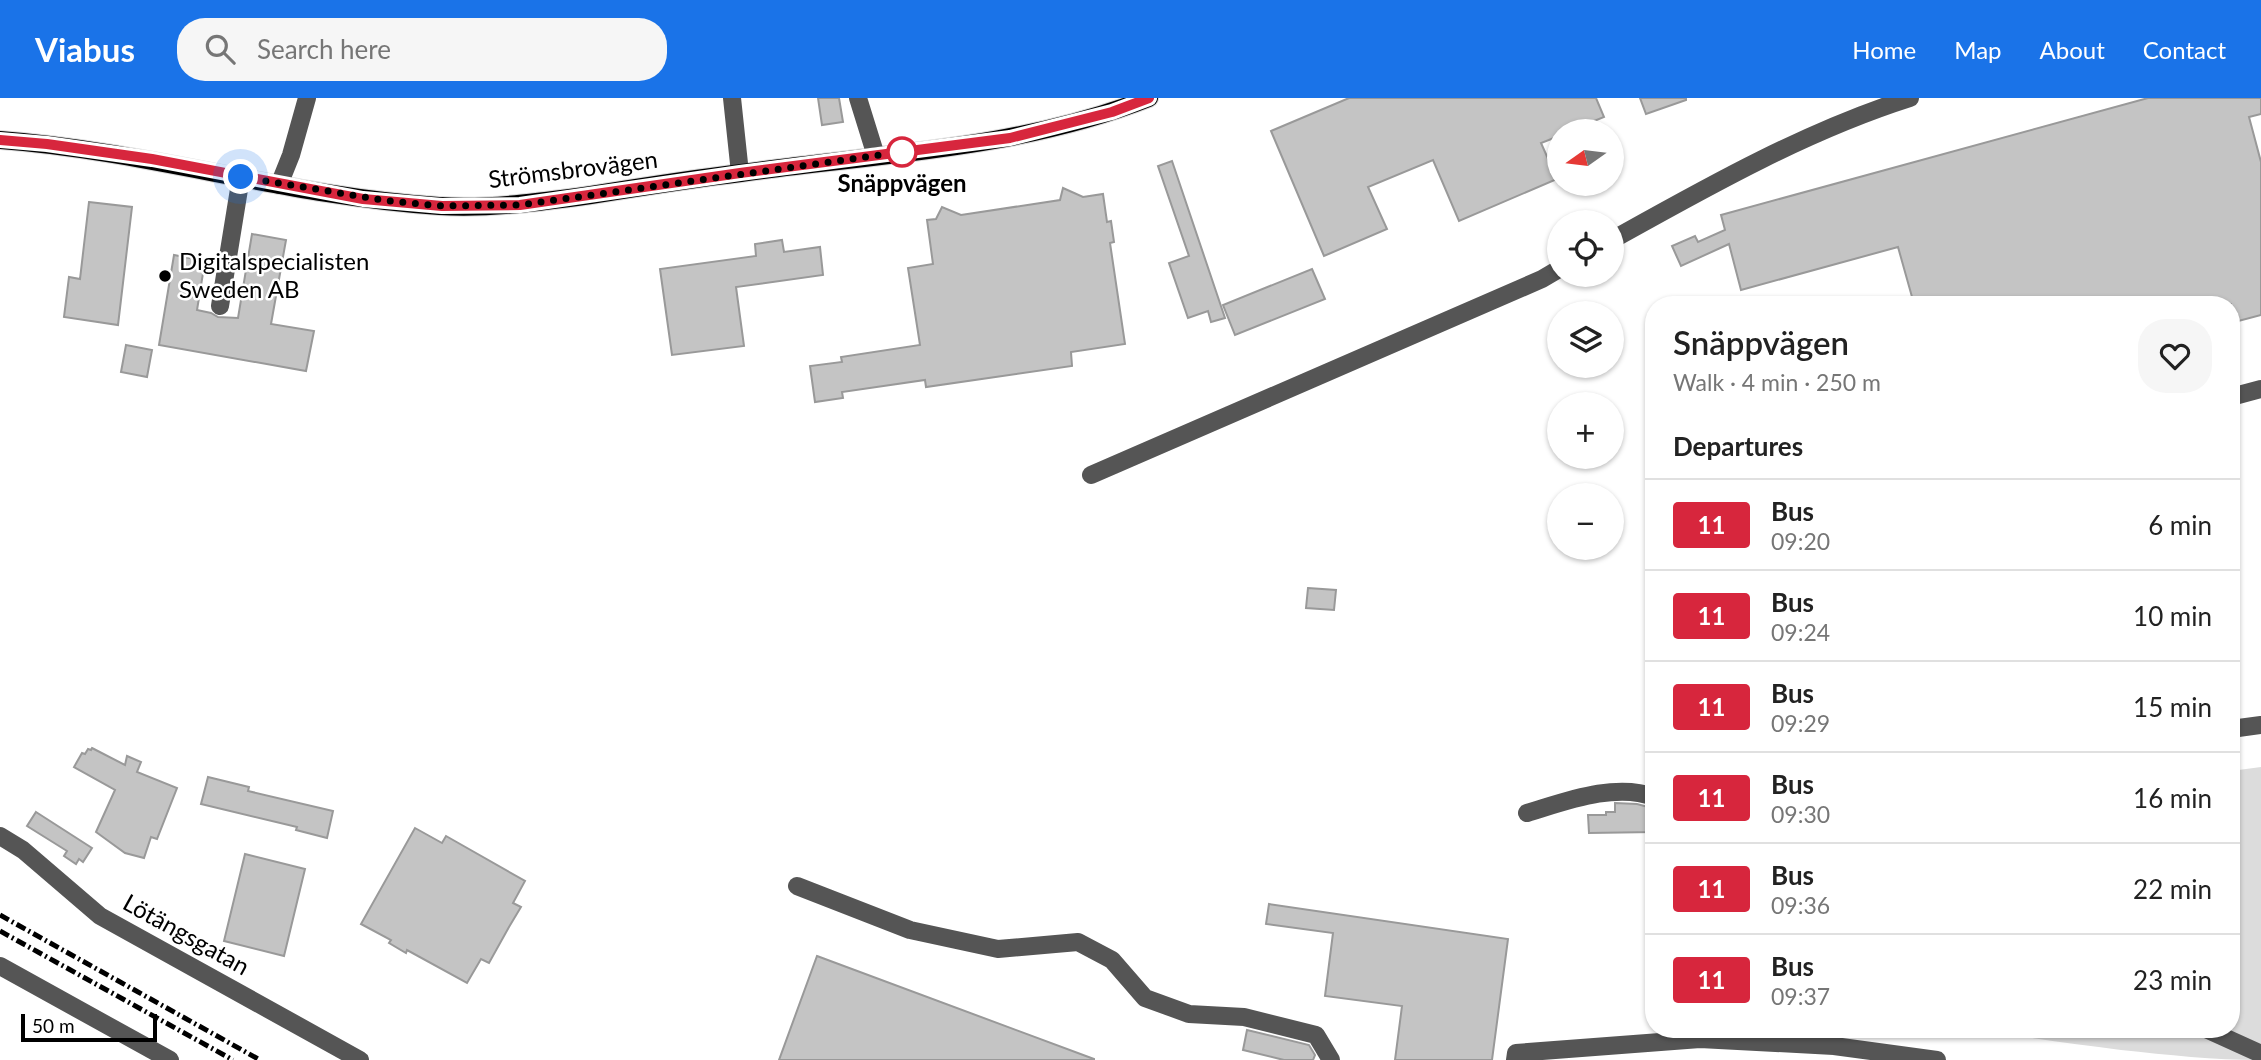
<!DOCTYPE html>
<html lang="en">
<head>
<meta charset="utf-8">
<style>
  body { margin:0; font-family:Lato,sans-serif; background:#f6f6f6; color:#222; height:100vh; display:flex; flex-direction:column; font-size:26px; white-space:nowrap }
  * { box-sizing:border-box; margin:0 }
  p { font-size:23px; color:#767676 }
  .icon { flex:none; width:38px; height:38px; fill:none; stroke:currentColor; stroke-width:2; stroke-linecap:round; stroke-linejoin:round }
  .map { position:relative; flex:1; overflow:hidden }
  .panel { position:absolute; left:1645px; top:198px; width:595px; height:742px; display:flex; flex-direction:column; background:#fff; border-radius:28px; box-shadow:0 2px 5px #0004 }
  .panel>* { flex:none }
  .badge { padding:0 14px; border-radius:5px; font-size:24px; line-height:46px }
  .needle { width:46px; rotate:256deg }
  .tools { position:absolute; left:1547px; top:21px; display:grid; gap:14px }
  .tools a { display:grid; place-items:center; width:77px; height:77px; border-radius:50%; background:#fff; box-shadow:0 2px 5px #0004; font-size:35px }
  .scale { position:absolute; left:21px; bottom:18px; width:136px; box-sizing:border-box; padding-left:7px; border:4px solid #000; border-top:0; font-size:19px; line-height:24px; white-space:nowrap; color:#000; -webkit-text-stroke:5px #fff; paint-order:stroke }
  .you { position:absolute; width:35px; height:35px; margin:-18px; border:5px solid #fff; border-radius:50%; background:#1a73e8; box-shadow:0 0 0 10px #1a73e833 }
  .map>.badge { position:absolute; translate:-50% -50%; box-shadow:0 0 0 4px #fff }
  h2 { padding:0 28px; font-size:26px; line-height:63px }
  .round { display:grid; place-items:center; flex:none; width:74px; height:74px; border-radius:28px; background:#f6f6f6 }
  .overview { display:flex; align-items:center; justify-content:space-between; height:119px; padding:0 28px }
  h1 { font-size:33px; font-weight:600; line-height:52px }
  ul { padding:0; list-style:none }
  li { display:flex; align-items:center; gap:21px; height:91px; padding:0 28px; border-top:2px solid #e0e0e0 }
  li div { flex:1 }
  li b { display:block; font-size:26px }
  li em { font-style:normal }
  li .badge { min-width:77px; font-weight:700; text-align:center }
  header { display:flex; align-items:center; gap:42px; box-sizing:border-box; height:98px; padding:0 35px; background:#1a73e8; color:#fff }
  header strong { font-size:33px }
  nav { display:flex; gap:38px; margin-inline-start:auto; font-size:24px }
  .search { width:490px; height:63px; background:#f6f6f6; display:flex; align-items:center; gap:18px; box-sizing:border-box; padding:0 24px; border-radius:28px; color:#767676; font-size:26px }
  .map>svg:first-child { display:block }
  .green { fill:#dcdcdc }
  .building { fill:#c4c4c4; stroke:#999; stroke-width:2 }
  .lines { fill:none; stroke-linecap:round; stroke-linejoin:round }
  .major-casing { stroke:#dbdbdb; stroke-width:20 }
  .minor { stroke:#555; stroke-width:18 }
  .major { stroke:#000; stroke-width:18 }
  .rail { stroke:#000; stroke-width:5; stroke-dasharray:10 3.5 2 3.5; stroke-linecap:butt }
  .line-casing { stroke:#fff; stroke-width:16 }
  .line { stroke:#d7263d; stroke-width:10 }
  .walk { stroke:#000; stroke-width:7; stroke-dasharray:0 12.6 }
  .stop-dot { fill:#fff; stroke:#d7263d; stroke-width:3.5 }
  .poi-dot { fill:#000; stroke:#fff; stroke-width:2.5 }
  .labels { text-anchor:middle; stroke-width:5; stroke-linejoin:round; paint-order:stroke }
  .street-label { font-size:24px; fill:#000; stroke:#fff }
  .stop-label { font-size:24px; font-weight:bold; fill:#000; stroke:#fff }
  .poi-label { font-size:24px; fill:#000; stroke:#fff; text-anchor:start }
</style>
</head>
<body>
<header>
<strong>Viabus</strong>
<div class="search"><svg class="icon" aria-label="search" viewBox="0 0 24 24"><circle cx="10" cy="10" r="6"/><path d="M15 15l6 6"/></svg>Search here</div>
<nav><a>Home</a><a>Map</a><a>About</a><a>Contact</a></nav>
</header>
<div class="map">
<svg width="2261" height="962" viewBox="0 0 2261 962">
  <rect width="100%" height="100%" fill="#fff"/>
  <path class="green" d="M2261 669V962C2214 962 2168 957 2121 952 2075 946 2029 941 1983 931H2231V673Z"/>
  <g class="building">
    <path d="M818 0H839L843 24 822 27Z"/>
    <path d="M1349 0H1596L1604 19 1570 33H1559V38L1541 45 1557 81 1459 123 1433 62 1368 89 1387 131 1324 158 1271 33Z"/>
    <path d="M1640 0H1686V2L1646 16Z"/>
    <path d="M2148 0H2261V16L2249 19 2261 64V217L2231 225V206H1914L1898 149 1741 192 1729 146 1681 168 1672 148 1695 138 1698 144 1725 132 1721 117Z"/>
    <path d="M1172 63 1225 220 1211 224 1208 213 1188 220 1169 165 1189 158 1158 68Z"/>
    <path d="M1063 90 1083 99 1103 96 1107 124 1111 123 1114 144 1110 145 1125 246 1071 254 1072 268 926 289 925 282 842 294 843 300 815 304 810 268 842 264 841 259 920 247 908 170 933 166 927 122 936 121 942 109 961 117 1060 102Z"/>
    <path d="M89 104 132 109 118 227 64 219 69 179 80 181Z"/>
    <path d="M252 136 286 142 271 226 314 233 306 273 159 247 174 157 205 163 197 212 211 215 218 219 238 220Z"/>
    <path d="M782 142 784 154 820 149 823 177 736 189 744 248 672 257 660 171 756 158 755 146Z"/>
    <path d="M1312 171 1325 201 1235 237 1223 207Z"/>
    <path d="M126 247 152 252 147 279 121 274Z"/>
    <path d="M1308 490 1336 492 1334 512 1306 510Z"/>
    <path d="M92 650 125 667 127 658 141 664 137 674 177 690 157 741 151 739 144 760 125 755 96 734 115 692 74 669 82 655 85 656 88 651 91 652Z"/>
    <path d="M208 679 249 689 248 693 333 713 327 740 296 732 297 729 201 706Z"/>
    <path d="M1615 705 1637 706 1652 710 1654 734 1589 735 1588 717H1606V714H1615Z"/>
    <path d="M36 714 92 750 83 764 79 761 76 766 64 758 67 753 27 728Z"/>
    <path d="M415 730 442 745 446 738 525 783 513 805 521 809 509 829 489 865 481 861 467 885 407 852 406 855 389 845 391 842 361 826Z"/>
    <path d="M245 756 305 771 284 858 224 843Z"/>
    <path d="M1269 806 1508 841 1492 962H1395L1402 908 1325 898 1333 835 1266 826Z"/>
    <path d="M817 858 1094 961V962H779Z"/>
    <path d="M1247 932 1309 947 1315 957 1313 962H1284L1243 952Z"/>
  </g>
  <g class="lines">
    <g class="major-casing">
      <path id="major" d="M0 42C148 53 291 99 439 108 490 111 541 104 591 97 641 89 691 81 741 75 878 56 1020 51 1149 0"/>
    </g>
    <g class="minor">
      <path d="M732 0 740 75"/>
      <path d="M858 0 876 58"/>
      <path d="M279 87 291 57 307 0"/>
      <path d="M1612 142C1707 89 1806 33 1910 0"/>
      <path d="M220 208 241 79"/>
      <path d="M2231 299 2261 291"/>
      <path d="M1091 377 1542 181 1559 171"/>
      <path d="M2231 631 2261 627"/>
      <path d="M1527 715C1564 704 1615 684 1654 699"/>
      <path d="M0 738 23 752 100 818 360 962"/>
      <path d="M797 788 910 832 998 851 1078 844 1112 862 1145 900 1189 916 1244 919 1316 937 1331 962"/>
      <path d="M0 868 170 962"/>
      <path d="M2206 931 2261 956"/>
      <path d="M1515 962 1516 955 1700 941 1834 948 1937 962"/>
    </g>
    <use href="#major" class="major"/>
    <g class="rail">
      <path d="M0 817 260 962"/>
      <path d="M0 833 233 962"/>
    </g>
  </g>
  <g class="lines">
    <g class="line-casing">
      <path id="line" d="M0 42 47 46 152 61 363 101 442 108 520 107 740 75 1010 40 1112 14 1149 0"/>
    </g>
    <use href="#line" class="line"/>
    <path class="walk" d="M241 79 389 103 442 108 520 107 902 54"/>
  </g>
  <circle class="stop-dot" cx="902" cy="54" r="14"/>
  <circle class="poi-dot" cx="165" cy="178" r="7"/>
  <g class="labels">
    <g class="street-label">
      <text transform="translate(573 72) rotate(-7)" y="8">Strömsbrovägen</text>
      <text transform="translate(186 837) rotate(29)" y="8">Lötängsgatan</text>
    </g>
    <g class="stop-label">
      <text x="902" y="94">Snäppvägen</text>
    </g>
    <g class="poi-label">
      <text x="179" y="172">Digitalspecialisten<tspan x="179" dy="28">Sweden AB</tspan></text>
    </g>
  </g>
</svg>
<div class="tools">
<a><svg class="needle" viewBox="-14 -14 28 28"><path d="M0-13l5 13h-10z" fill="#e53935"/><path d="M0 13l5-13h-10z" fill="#767676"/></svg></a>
<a><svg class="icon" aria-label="locate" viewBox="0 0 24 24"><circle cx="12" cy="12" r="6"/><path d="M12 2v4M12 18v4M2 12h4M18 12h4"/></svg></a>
<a><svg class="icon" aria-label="layers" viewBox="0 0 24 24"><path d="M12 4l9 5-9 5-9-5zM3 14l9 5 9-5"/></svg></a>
<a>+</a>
<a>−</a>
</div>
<div class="scale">50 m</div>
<div class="you" style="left:241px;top:79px"></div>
<section class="panel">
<div class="overview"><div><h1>Snäppvägen</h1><p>Walk · 4 min · 250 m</p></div><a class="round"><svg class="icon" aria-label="heart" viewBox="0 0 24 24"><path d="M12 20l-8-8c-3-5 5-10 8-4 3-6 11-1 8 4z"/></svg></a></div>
<h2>Departures</h2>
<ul>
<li><span class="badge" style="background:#d7263d;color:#fff">11</span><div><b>Bus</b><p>09:20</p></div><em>6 min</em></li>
<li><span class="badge" style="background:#d7263d;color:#fff">11</span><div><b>Bus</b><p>09:24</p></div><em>10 min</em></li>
<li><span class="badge" style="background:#d7263d;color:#fff">11</span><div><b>Bus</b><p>09:29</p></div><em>15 min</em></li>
<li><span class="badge" style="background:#d7263d;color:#fff">11</span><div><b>Bus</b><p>09:30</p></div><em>16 min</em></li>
<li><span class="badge" style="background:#d7263d;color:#fff">11</span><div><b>Bus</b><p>09:36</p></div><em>22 min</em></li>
<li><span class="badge" style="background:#d7263d;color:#fff">11</span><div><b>Bus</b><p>09:37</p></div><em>23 min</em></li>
</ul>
</section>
</div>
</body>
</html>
